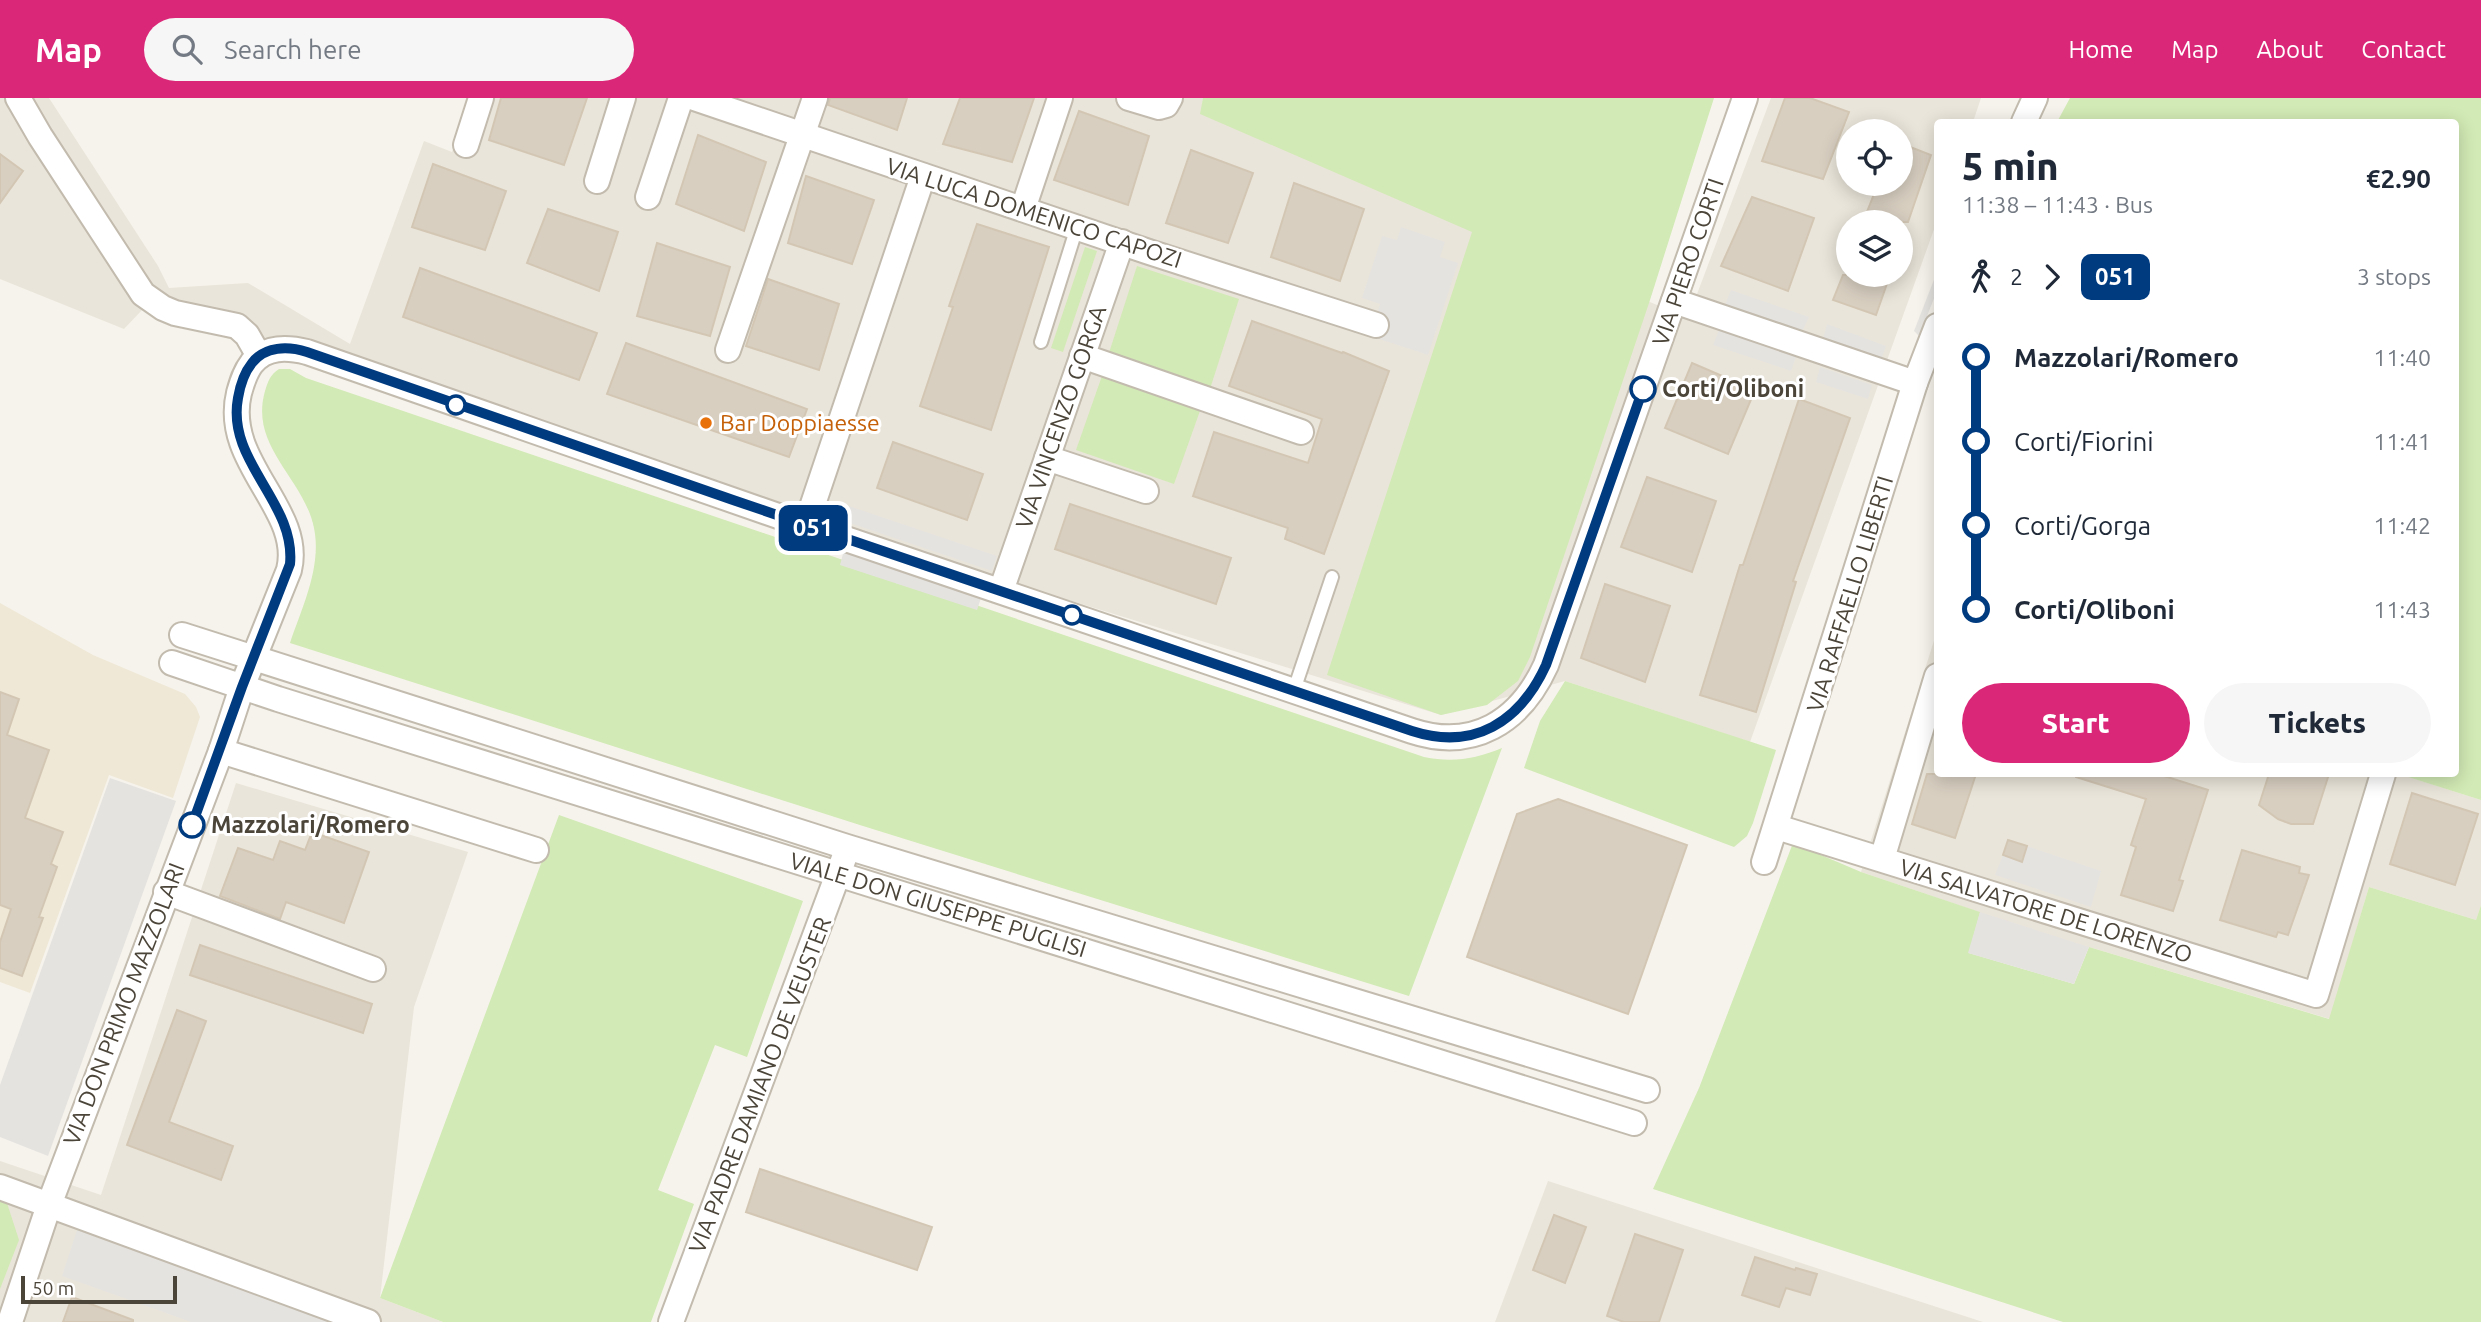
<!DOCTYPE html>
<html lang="en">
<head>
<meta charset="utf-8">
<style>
  body { margin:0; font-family:Ubuntu,sans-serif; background:#f6f6f7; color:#1f2937; height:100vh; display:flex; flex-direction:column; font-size:26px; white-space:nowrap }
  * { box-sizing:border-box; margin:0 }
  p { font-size:23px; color:#747a83 }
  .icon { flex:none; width:38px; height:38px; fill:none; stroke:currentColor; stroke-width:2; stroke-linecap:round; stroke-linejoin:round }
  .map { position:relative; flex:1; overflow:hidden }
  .details { position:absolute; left:1934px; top:21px; width:525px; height:658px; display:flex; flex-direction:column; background:#fff; border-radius:7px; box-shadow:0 4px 18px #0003 }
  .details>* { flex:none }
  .badge { padding:0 14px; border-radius:10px; font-size:24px; line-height:46px }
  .controls { position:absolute; left:1836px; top:21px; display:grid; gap:14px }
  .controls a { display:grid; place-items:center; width:77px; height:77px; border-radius:50%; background:#fff; box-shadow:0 4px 18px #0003; font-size:35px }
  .scale { position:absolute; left:21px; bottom:18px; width:156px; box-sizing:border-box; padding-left:7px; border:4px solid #4b4439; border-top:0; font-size:19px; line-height:24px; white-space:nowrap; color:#4b4439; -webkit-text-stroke:5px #fff; paint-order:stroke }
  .map>.badge { position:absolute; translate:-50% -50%; box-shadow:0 0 0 4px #fff }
  .legs { display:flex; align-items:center; gap:10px; height:77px; padding:0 28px; font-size:23px }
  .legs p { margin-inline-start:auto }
  .summary { display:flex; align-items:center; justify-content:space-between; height:119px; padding:0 28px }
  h1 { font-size:38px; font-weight:800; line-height:52px }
  .action { display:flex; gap:14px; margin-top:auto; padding:14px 28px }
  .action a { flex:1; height:80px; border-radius:42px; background:#db2777; color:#fff; font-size:28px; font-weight:800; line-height:80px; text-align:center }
  .action a+a { background:#f6f6f7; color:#1f2937 }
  ul { padding:0 28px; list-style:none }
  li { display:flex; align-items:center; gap:24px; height:84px; font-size:26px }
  li i { display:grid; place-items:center; width:10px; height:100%; margin:0 9px; background:currentColor }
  li i::after { content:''; width:18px; height:18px; margin:-9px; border:5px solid; border-radius:50%; background:#fff }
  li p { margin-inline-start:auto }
  li:first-child i { background:linear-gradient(#0000 50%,currentColor 0) }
  li:last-child i { background:linear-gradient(currentColor 50%,#0000 0) }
  header { display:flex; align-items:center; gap:42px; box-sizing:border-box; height:98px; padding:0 35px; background:#db2777; color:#fff }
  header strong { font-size:33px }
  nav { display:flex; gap:38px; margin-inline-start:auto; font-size:24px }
  .search { width:490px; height:63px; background:#f6f6f7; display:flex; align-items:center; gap:18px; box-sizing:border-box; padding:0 24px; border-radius:38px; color:#747a83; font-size:26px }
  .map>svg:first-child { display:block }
  .residential { fill:#eae5da; fill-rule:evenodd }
  .education { fill:#efe8d6 }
  .green { fill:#d2eab5 }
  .parking { fill:#e5e3e0 }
  .building { fill:#d8cfc1; stroke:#d3c7b4; stroke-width:2 }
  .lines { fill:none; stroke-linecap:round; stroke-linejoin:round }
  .lane-casing { stroke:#c2bbae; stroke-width:16 }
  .street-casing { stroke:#c2bbae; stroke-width:28 }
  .lane { stroke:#fff; stroke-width:12 }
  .street { stroke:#fff; stroke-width:24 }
  .line-1-casing { stroke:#fff; stroke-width:16 }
  .line-1 { stroke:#003b80; stroke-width:10 }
  .stop-1-dot { fill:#fff; stroke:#003b80; stroke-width:3.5 }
  .food-dot { fill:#e8710a; stroke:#fff; stroke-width:2.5 }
  .labels { text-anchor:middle; stroke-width:6; stroke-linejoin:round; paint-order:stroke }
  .street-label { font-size:23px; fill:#4b4439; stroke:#fff }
  .stop-label { font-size:23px; font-weight:bold; fill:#4b4439; stroke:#fff; text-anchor:start }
  .food-label { font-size:23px; fill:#c56008; stroke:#fff; text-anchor:start }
</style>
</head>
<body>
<header>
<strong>Map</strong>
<div class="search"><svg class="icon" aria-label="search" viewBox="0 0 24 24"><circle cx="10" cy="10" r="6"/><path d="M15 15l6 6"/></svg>Search here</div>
<nav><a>Home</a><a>Map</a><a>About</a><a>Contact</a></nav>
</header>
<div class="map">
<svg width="2481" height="1224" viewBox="0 0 2481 1224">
  <rect width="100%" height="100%" fill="#f6f3ec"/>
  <g class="residential">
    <path d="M0 0H49L158 168 169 190 248 185 350 246 424 43 452 54 469 0H1203L1201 16 1688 220 1771 0H1981L1973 24H1937V123L1750 644 1565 583 1441 617 305 266 142 212 124 231 0 181ZM1848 33H1900V86H1848ZM1848 124H1900V177H1848Z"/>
    <path d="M1937 533V676H2406V678L2481 702V807L2476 822 2369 789 2330 921 2089 849 1968 855 1979 814 1861 774Z"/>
    <path d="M236 685 468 754 414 909 380 1200 443 1224H0V1063L101 1097Z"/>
    <path d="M1548 1083 1983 1224H1495Z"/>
  </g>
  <path class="education" d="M0 505 93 557 185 596 196 609 200 619 173 700 109 677 30 895 0 884Z"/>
  <g class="green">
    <path d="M1203 0H1714L1650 202 1530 559 1518 583 1487 607 1441 617 1327 577 1472 134 1200 16Z"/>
    <path d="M2070 0H2481V702L2405 678 2406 676H2455V24H2057Z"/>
    <path d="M1085 149 1097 153 1063 254 1051 250Z"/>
    <path d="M1137 168 1239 201 1209 294 1107 261Z"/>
    <path d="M279 271H290L306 280 1424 659C1453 665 1475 661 1502 650L1409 898 863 728 290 545C302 509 322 469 314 430 304 380 249 349 265 293 268 283 270 277 279 271Z"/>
    <path d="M1103 275 1201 310 1174 386 1076 352Z"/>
    <path d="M1565 583 1776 652 1753 725 1747 738 1734 749 1524 670 1540 623Z"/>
    <path d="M559 717 803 803 747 959 715 947 658 1092 694 1106 651 1224H443L380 1200Z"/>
    <path d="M1793 745 1861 774 1980 814 1969 855 2074 886 2089 849 2329 921 2369 789 2476 822 2481 807V1224H2063L1653 1091 1699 990Z"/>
    <path d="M0 1102 7 1105 19 1142 0 1191Z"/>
  </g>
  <g class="parking">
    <path d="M1401 129 1445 144 1440 159 1458 165 1428 257 1370 238 1380 206 1362 200 1382 138 1397 142Z"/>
    <path d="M1937 174V193L1919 238 1914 233Z"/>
    <path d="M1731 192 1809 219 1802 234 1725 207Z"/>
    <path d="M1827 226 1886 248 1881 262 1823 241Z"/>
    <path d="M1719 232 1796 259 1791 273 1713 247Z"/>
    <path d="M1820 269 1872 287 1868 301 1816 284Z"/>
    <path d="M840 405 997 458 992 473 835 420Z"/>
    <path d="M844 452 982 497 977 512 840 467Z"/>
    <path d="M110 680 176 703 48 1058 0 1039V987Z"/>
    <path d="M2027 748 2101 773 2091 809 1995 777 2003 757 2022 763Z"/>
    <path d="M1980 814 2089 849 2074 886 1968 855Z"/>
    <path d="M77 1132 329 1224H191L62 1178Z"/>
  </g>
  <g class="building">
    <path d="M501 0H587L564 67 489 42Z"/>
    <path d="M830 0H907L897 32 828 7Z"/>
    <path d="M960 0H1034L1012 64 943 46Z"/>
    <path d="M1785 0H1810L1849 14 1823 81 1762 63Z"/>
    <path d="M1079 13 1149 38 1128 107 1054 82Z"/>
    <path d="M698 37 766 64 744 133 676 106Z"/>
    <path d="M1900 45 1931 57 1908 124H1863L1878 86H1900Z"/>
    <path d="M1191 52 1253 75 1228 145 1166 125Z"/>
    <path d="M0 56 23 73 0 105Z"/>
    <path d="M433 66 506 93 485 152 412 129Z"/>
    <path d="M806 78 874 102 852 166 788 145Z"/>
    <path d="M1294 85 1364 111 1340 183 1271 159Z"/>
    <path d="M1752 99 1814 120 1788 193 1721 168Z"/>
    <path d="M548 111 618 134 599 193 527 165Z"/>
    <path d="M977 126 1049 149 991 332 920 308 953 209 949 208Z"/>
    <path d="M657 145 730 169 710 238 637 218Z"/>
    <path d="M420 170 597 235 579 282 403 219Z"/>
    <path d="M1843 177H1890L1876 217 1833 202Z"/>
    <path d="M768 181 839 206 819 272 746 248Z"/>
    <path d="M1252 223 1342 255 1343 254 1389 273 1324 456 1285 441 1288 430 1193 398 1214 334 1308 365 1322 321 1229 288Z"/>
    <path d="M626 245 807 311 789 359 607 296Z"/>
    <path d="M1692 265 1755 292 1728 356 1665 330Z"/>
    <path d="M1799 301 1850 320 1793 483 1796 484 1756 614 1700 597 1740 467H1743Z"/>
    <path d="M893 344 983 376 967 422 877 390Z"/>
    <path d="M1647 379 1716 403 1692 474 1621 449Z"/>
    <path d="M1070 406 1231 460 1216 506 1055 451Z"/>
    <path d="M1605 486 1670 508 1645 584 1581 560Z"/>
    <path d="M0 594 19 601 7 637 49 652 25 720 63 734 51 766 57 769 39 819 43 820 22 878 0 870V844L11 811 0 807Z"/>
    <path d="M1927 676H1976L1955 740 1912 726Z"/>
    <path d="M2076 676H2158L2208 692 2179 782 2183 783 2173 813 2121 797 2136 749 2131 747 2146 701 2076 679Z"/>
    <path d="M2269 676H2329L2313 726H2291L2278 721 2259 707Z"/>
    <path d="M2412 695 2478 716 2455 787 2390 766Z"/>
    <path d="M1558 701 1687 747 1628 916 1467 859 1517 716Z"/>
    <path d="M312 734 369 754 344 825 286 804 280 821 220 798 238 750 273 762 280 743 305 752Z"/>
    <path d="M2008 742 2027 748 2022 764 2003 757Z"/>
    <path d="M2242 752 2300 769 2299 775 2309 777 2288 837 2278 834 2276 839 2220 822Z"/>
    <path d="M200 847 372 906 363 935 190 877Z"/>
    <path d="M177 912 206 923 169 1024 233 1048 221 1082 127 1047Z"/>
    <path d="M760 1071 932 1129 917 1172 746 1114Z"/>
    <path d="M1554 1117 1586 1129 1565 1185 1533 1172Z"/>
    <path d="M1635 1136 1683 1152 1659 1224H1624L1607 1218Z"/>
    <path d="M1755 1159 1795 1172 1796 1170 1817 1176 1810 1197 1786 1190 1779 1209 1742 1197Z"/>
    <path d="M72 1199 133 1222V1224H63Z"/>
  </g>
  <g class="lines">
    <g class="lane-casing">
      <g id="lane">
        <path d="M1041 244 1077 129"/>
        <path d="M1294 592 1332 479"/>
      </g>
    </g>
    <g class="street-casing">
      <g id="street">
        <path d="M18 0 40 38 143 196 163 210 175 215 237 228 247 237 259 258"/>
        <path d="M694 0 1149 154 1376 227"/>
        <path d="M1129 0 1159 9 1166 7 1170 0"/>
        <path d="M2024 24 2035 0"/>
        <path d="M466 47 481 0"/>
        <path d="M597 83 623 0"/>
        <path d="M648 99 681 0"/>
        <path d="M1023 111 1060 0"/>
        <path d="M1674 203 1915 285"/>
        <path d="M728 252 815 0"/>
        <path d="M1082 258 1301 334"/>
        <path d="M1047 360 1146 393"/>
        <path d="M806 427 923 78"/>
        <path d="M1001 493 1122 144"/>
        <path d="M182 537 847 749 1647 992"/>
        <path d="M172 565 278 601 1634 1025"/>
        <path d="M221 653 536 752"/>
        <path d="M1777 729 2316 897 2383 676"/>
        <path d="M1882 761 1937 578"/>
        <path d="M1764 764 1915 285 1937 228"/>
        <path d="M166 794 373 871"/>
        <path d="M0 1089 368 1224"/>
        <path d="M10 1224 49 1107 221 653 242 589 289 472C304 411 222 365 239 295 242 284 245 274 252 265 266 248 287 249 307 254L781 419 1412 633C1473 653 1520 624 1546 567L1745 0"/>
        <path d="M671 1224 844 760"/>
      </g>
    </g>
    <use href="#lane" class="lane"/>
    <use href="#street" class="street"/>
  </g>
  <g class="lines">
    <g class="line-1-casing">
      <path id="line-1" d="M192 727 242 589 290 466C296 404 226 364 238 300 240 288 244 275 252 265 265 248 288 248 307 254L733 402 1412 633C1474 653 1520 624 1546 567L1643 291"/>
    </g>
    <use href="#line-1" class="line-1"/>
  </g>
  <g class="stop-1-dot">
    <circle cx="1643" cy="291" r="12"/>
    <circle cx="456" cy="307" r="9"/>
    <circle cx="1072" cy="517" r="9"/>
    <circle cx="192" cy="727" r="12"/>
  </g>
  <circle class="food-dot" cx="706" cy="325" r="7"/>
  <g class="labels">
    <g class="street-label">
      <text transform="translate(1034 115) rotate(18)" y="8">VIA LUCA DOMENICO CAPOZI</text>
      <text transform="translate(1688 164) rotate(-71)" y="8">VIA PIERO CORTI</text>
      <text transform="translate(1061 319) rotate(-71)" y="8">VIA VINCENZO GORGA</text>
      <text transform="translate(1850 496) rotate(-73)" y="8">VIA RAFFAELLO LIBERTI</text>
      <text transform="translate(938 807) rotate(17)" y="8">VIALE DON GIUSEPPE PUGLISI</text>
      <text transform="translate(2046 813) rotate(17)" y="8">VIA SALVATORE DE LORENZO</text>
      <text transform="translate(124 906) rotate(-69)" y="8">VIA DON PRIMO MAZZOLARI</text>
      <text transform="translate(760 987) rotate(-69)" y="8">VIA PADRE DAMIANO DE VEUSTER</text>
    </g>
    <g class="stop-label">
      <text x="1662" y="299">Corti/Oliboni</text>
      <text x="211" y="735">Mazzolari/Romero</text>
    </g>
    <g class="food-label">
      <text x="720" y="333">Bar Doppiaesse</text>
    </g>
  </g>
</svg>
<div class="controls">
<a><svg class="icon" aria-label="locate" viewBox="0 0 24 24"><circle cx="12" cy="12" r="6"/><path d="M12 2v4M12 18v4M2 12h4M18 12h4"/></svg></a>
<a><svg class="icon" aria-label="layers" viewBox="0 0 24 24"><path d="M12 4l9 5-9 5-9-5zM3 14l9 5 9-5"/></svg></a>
</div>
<div class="scale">50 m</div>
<b class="badge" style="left:813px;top:430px;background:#003b80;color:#fff">051</b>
<section class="details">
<div class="summary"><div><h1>5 min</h1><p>11:38 – 11:43 · Bus</p></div><b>€2.90</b></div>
<div class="legs"><svg class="icon" aria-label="walk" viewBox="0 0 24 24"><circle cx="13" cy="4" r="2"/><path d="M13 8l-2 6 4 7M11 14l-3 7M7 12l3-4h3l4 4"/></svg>2<svg class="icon" aria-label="forward" viewBox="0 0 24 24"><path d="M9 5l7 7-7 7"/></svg><b class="badge" style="background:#003b80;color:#fff">051</b><p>3 stops</p></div>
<ul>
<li><i style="color:#003b80"></i><b>Mazzolari/Romero</b><p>11:40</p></li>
<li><i style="color:#003b80"></i><span>Corti/Fiorini</span><p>11:41</p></li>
<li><i style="color:#003b80"></i><span>Corti/Gorga</span><p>11:42</p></li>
<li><i style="color:#003b80"></i><b>Corti/Oliboni</b><p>11:43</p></li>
</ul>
<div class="action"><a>Start</a><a>Tickets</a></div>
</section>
</div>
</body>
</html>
